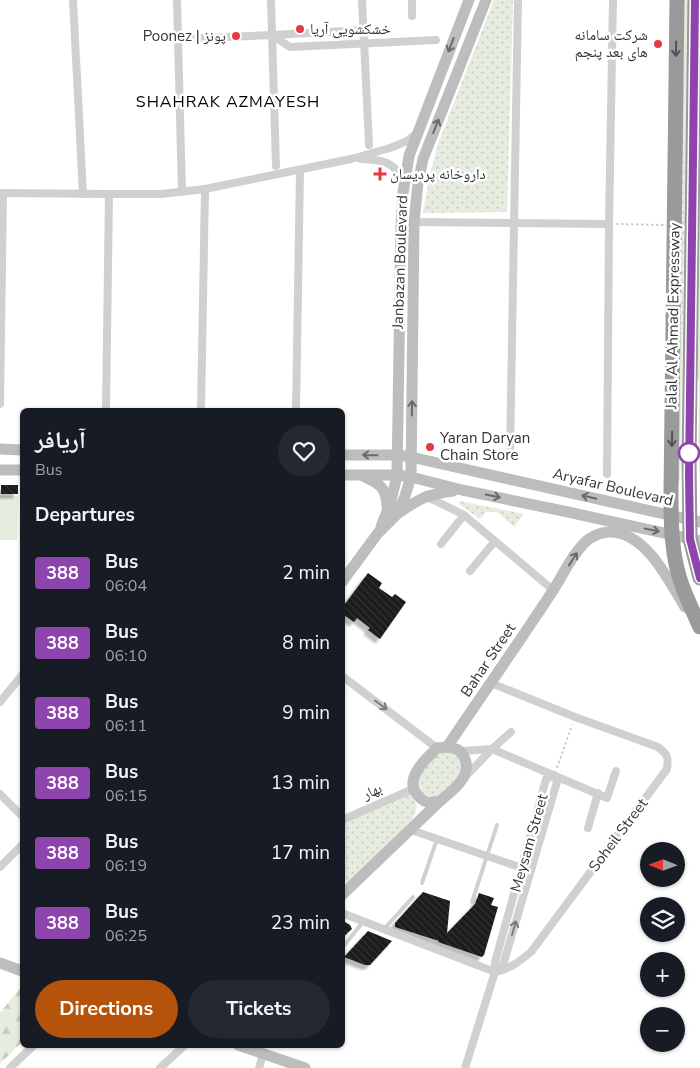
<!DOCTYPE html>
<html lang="en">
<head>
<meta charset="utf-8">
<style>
  body { margin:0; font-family:"Nunito Sans","Noto Naskh Arabic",sans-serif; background:#242831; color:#f1f3f6; height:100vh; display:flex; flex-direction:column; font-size:19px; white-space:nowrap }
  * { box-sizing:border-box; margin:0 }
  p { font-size:16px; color:#9ea1a6 }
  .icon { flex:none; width:28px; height:28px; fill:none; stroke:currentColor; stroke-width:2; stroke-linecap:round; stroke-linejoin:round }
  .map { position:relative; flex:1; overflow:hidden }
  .side { position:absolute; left:20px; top:408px; width:325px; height:640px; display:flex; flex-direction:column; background:#171b24; border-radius:8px; box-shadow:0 1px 4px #0004 }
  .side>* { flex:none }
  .badge { padding:0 10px; border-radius:4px; font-size:18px; line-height:32px }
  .needle { width:32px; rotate:271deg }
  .tools { position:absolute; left:640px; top:842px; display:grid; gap:10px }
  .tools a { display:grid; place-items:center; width:45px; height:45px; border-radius:50%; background:#171b24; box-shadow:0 1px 4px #0004; font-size:25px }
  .map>.badge { position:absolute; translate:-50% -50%; box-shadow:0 0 0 2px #fff }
  h2 { padding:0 15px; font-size:19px; line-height:45px }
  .round { display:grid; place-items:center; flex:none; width:52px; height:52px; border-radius:26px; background:#242831 }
  .head { display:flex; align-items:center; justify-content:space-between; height:85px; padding:0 15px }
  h1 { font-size:24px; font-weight:700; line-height:38px }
  .button { display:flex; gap:10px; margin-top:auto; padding:10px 15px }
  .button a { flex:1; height:58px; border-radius:30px; background:#b45309; color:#fff; font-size:20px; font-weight:700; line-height:58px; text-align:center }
  .button a+a { background:#242831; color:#f1f3f6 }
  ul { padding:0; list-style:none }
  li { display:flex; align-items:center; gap:15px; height:70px; padding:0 15px }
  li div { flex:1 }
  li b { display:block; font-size:19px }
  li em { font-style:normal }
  li .badge { min-width:55px; font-weight:700; text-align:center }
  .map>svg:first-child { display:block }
  .grass { fill:url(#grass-dots) }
  .forest { fill:url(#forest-firs) }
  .pitch { fill:#e6ecdf }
  .building { fill:url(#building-back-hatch); filter:url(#shadow) }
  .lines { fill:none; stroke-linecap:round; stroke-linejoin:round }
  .path { stroke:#cdcdcd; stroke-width:2; stroke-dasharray:2.5 2.5; stroke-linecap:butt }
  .lane { stroke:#d0d0d0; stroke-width:4 }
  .street { stroke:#d0d0d0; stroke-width:8 }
  .secondary { stroke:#bdbdbd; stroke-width:11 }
  .highway { stroke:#9a9a9a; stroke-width:15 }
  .oneway { stroke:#6a6a6a }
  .oneway2 { stroke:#525252 }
  .oneway3 { stroke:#7a7a7a }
  .line-casing { stroke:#fff; stroke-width:11 }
  .line { stroke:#8e44ad; stroke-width:8 }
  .poi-dot { fill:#e63946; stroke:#fff; stroke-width:2 }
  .stop-dot { fill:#fff; stroke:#8e44ad; stroke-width:2.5 }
  .labels { text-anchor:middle; stroke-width:5; stroke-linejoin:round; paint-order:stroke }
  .poi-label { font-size:15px; fill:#333; stroke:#fff; text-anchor:start }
  .street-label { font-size:15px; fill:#333; stroke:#fff }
  .neighbourhood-label { font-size:16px; letter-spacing:1px; fill:#000; stroke:#fff }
</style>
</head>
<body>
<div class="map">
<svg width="700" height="1068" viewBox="0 0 700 1068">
  <defs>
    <pattern id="grass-dots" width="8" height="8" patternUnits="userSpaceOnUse" patternTransform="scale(1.25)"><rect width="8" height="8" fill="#e6ecdf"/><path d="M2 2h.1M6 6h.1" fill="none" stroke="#c6cbc0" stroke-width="1.8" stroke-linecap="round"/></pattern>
    <pattern id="forest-firs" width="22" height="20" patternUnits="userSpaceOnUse" patternTransform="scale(1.25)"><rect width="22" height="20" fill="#e6ecdf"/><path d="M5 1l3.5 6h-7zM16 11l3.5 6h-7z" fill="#c6cbc0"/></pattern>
    <pattern id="building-back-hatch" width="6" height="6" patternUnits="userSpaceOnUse" patternTransform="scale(1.25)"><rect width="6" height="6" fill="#1a1a1a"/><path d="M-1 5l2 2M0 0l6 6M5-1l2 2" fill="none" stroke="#333"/></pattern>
    <filter id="shadow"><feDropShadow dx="-4.5" dy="4.5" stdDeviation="1" flood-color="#0004"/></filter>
  </defs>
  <rect width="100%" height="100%" fill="#fff"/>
  <g class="grass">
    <path d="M494 0H513L507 212 423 213 430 174 439 141Z"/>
    <path d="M681 0H688L680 481H677Z"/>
    <path d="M700 0V487L698 441 699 384 694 361Z"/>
    <path d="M460 501 524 514 514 527 497 512H486L480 519 459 504Z"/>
    <path d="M446 751 458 755 463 766C458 777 450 791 438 796 428 800 416 790 419 779 420 772 426 767 430 763 435 757 438 753 446 751Z"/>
    <path d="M410 793C419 804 418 809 411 821L348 882 343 878 342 824Z"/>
  </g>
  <path class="forest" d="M20 988 22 989V1042L0 1064V1013Z"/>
  <path class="pitch" d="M0 496H18L17 540H0Z"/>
  <g class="building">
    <rect x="1" y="485" width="17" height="9"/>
    <path d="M368 573 382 583 379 588 392 597 395 594 406 602 380 639 368 630 370 628 357 618 354 622 342 614V608Z"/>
    <path d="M423 892 450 901 447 933 475 904 479 893 494 898 491 905 498 907 484 955 482 957 438 942 439 941 395 927V923Z"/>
    <path d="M342 920 350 925 352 929 342 938Z"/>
    <path d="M368 931 392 941 370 965H365L344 957Z"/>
  </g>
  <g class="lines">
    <g class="path">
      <path d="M616 224 664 225"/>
      <path d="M557 768 572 725"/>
    </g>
    <g class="lane">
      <path d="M422 883 437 839"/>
      <path d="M472 902 497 825"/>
      <path d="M384 929 413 897"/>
      <path d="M342 948 363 922"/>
    </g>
    <g class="street">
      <path d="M73 0 83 194"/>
      <path d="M177 0 182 192"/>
      <path d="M271 0 276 166"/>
      <path d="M362 0 369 145"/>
      <path d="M412 0V16"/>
      <path d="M272 35 364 30"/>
      <path d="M178 39 272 35 290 47 436 40"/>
      <path d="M361 159C384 160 391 161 405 180"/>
      <path d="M0 193 109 194H161L205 189 351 159 390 148 407 141 417 133"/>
      <path d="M414 222 609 224"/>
      <path d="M0 404 3 193"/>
      <path d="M106 410 109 194"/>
      <path d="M201 410 205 189"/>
      <path d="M296 410 300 170"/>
      <path d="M510 453 518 0"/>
      <path d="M607 474 609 224 613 0"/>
      <path d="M429 498 446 506 464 515 553 590"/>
      <path d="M441 544 464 515"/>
      <path d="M470 571 495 541"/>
      <path d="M342 676 437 748"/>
      <path d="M0 702 22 675"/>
      <path d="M461 751 492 749 607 798 616 771"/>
      <path d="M465 777 492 749 511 732"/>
      <path d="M0 794 22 816"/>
      <path d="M342 820 413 789"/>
      <path d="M588 828 598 793"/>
      <path d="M411 830 525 869"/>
      <path d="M0 867 22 845"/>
      <path d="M342 913 495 972"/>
      <path d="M495 972 503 965 557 782 554 775"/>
      <path d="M495 972V962L546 779 554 775"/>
      <path d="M10 1068 34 1045"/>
      <path d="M160 1068 185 1045"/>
      <path d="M259 1068 263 1054"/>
      <path d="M465 1068 495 972C510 969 520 961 531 952L667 769C669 757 667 754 658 747L575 717 491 683"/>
    </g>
    <g class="secondary">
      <path d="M0 449 22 450"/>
      <path d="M342 455H398L411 457 700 522"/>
      <path d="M0 470H22"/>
      <path d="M342 475H397L411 477 462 490 568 512 700 541"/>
      <path d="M363 476C380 484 386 487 387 506"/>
      <path d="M397 514C419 499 427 494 453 491"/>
      <path d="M381 527 391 501 397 475 401 226 403 193 409 156 469 0"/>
      <path d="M342 582 378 533 396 515 404 499 411 477 414 222 418 183 423 159 486 0"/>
      <path d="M447 747C482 695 518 644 552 592 562 577 575 549 589 539 595 535 603 532 610 532 646 532 669 581 685 607"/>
      <path d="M447 747C456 748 462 750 465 759 472 777 452 791 440 801 428 803 424 804 416 793 405 777 426 759 437 748Z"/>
      <path d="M342 895 440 801"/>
      <path d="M0 963 22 971"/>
      <path d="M238 1045 305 1068"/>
    </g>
    <g class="highway">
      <path d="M677 0 671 492C671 524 671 557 683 588 688 601 694 614 700 627"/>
      <path d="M695 0 689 458 690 539 700 578"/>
    </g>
  </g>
  <defs><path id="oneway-shaft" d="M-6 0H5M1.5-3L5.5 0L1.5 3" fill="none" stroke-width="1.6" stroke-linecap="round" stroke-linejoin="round" transform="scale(1.25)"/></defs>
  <g class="oneway">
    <use href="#oneway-shaft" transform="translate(451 45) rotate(111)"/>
    <use href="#oneway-shaft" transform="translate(436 126) rotate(-68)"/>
    <use href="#oneway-shaft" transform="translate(412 408) rotate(-89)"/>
    <use href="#oneway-shaft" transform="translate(370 455) rotate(-179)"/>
    <use href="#oneway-shaft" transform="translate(493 496) rotate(12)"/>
    <use href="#oneway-shaft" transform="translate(589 497) rotate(-167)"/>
    <use href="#oneway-shaft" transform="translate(652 530) rotate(12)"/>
    <use href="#oneway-shaft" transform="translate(573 559) rotate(-58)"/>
  </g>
  <g class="oneway2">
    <use href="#oneway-shaft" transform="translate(676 49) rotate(91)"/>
    <use href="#oneway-shaft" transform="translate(672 439) rotate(91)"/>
  </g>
  <g class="oneway3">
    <use href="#oneway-shaft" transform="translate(381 705) rotate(37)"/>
    <use href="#oneway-shaft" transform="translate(514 928) rotate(-74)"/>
  </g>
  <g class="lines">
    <g class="line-casing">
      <path id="line" d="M695 0 689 474 690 539 700 578"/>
    </g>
    <use href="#line" class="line"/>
  </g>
  <g class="poi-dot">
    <circle cx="300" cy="29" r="5"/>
    <circle cx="236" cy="36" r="5"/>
    <circle cx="658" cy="44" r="5"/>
    <path d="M377.5 166.5h5v5h5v5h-5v5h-5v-5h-5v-5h5z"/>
    <circle cx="430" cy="447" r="5"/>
  </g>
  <circle class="stop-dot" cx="689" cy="453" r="10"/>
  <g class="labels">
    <g class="poi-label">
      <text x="310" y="34">خشکشویی آریا</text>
      <text x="648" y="40" text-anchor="end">شرکت سامانه<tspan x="648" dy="17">های بعد پنجم</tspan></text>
      <text x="226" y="41" text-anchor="end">Poonez | پونز</text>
      <text x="390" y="179">داروخانه پردیسان</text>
      <text x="440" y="443">Yaran Daryan<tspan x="440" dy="17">Chain Store</tspan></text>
    </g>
    <g class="street-label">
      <text transform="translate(400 262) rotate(-88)" y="5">Janbazan Boulevard</text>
      <text transform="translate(673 316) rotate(-89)" y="5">Jalal Al Ahmad Expressway</text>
      <text transform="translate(613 487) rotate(13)" y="5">Aryafar Boulevard</text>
      <text transform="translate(488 660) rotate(-56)" y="5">Bahar Street</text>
      <text transform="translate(372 791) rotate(-24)" y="5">بهار</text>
      <text transform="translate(618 835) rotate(-53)" y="5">Soheil Street</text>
      <text transform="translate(529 843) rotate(-74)" y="5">Meysam Street</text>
    </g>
    <g class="neighbourhood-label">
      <text x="228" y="107">SHAHRAK AZMAYESH</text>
    </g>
  </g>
</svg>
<div class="tools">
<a><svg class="needle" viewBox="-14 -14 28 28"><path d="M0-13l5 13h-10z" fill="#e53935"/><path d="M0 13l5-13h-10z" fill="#9ea1a6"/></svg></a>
<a><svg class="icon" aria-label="layers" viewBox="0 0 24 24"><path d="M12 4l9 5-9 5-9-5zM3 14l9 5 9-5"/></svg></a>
<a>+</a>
<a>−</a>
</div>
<section class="side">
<div class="head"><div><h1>آریافر</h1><p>Bus</p></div><a class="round"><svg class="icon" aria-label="heart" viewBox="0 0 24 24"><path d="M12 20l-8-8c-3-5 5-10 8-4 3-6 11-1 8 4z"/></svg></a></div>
<h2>Departures</h2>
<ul>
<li><span class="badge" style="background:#8e44ad;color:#fff">388</span><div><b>Bus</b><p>06:04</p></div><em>2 min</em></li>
<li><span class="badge" style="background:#8e44ad;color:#fff">388</span><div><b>Bus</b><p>06:10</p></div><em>8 min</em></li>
<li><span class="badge" style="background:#8e44ad;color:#fff">388</span><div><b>Bus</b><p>06:11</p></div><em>9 min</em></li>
<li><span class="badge" style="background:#8e44ad;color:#fff">388</span><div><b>Bus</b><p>06:15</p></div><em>13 min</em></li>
<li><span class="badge" style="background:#8e44ad;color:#fff">388</span><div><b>Bus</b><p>06:19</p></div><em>17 min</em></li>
<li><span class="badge" style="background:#8e44ad;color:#fff">388</span><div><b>Bus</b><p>06:25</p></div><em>23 min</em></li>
</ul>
<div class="button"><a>Directions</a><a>Tickets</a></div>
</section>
</div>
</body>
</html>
